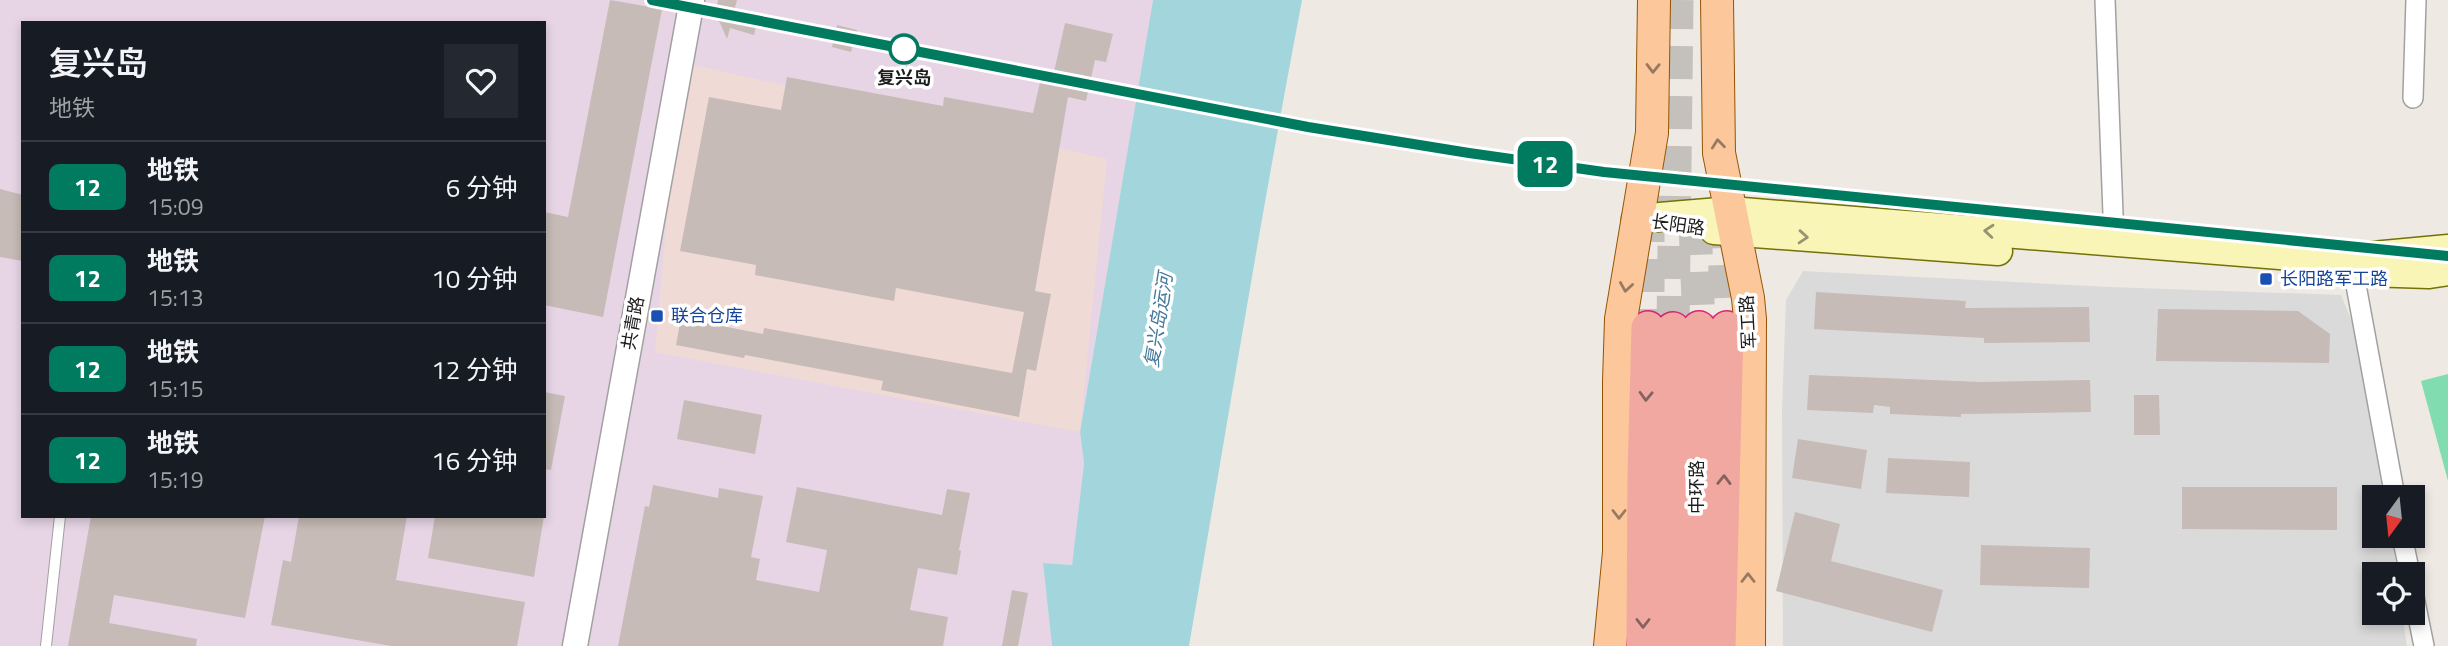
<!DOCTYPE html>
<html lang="zh">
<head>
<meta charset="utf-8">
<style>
  body { margin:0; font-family:"Titillium Web","Noto Sans SC",sans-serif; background:#242831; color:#f1f3f6; height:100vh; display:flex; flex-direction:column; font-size:26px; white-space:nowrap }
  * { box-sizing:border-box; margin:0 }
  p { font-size:23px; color:#9ea1a6 }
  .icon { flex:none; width:38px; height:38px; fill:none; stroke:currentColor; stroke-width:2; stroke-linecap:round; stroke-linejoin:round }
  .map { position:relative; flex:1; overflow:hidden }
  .drawer { position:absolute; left:21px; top:21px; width:525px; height:497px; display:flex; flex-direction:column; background:#171b24; border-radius:0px; box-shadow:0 4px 10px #0003 }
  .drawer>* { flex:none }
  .badge { padding:0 14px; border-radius:10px; font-size:24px; line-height:46px }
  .needle { width:46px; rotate:195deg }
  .tools { position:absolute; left:2362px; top:485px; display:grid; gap:14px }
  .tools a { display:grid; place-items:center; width:63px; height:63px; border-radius:0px; background:#171b24; box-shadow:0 4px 10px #0003; font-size:35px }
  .map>.badge { position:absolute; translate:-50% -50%; box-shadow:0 0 0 4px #fff }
  .round { display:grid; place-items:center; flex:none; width:74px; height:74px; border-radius:0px; background:#242831 }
  .overview { display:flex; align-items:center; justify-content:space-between; height:119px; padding:0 28px }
  h1 { font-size:33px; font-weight:600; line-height:52px }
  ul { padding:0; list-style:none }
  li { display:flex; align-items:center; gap:21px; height:91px; padding:0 28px; border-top:2px solid #363941 }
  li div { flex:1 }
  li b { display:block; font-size:26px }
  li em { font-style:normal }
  li .badge { min-width:77px; font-weight:700; text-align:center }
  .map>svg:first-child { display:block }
  .residential { fill:#dbdada }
  .industrial { fill:#e7d5e6; fill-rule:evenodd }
  .military { fill:#f0dad6 }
  .pitch { fill:#81ddb0 }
  .water { fill:#a3d5dc }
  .building { fill:#c6bbb6 }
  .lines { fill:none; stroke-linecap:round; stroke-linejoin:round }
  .trunk-tunnel { stroke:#c4c0bb; stroke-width:33; stroke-dasharray:33 17; stroke-linecap:butt }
  .service-casing { stroke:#a1a1a1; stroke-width:12 }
  .minor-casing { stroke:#a1a1a1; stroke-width:22 }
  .tertiary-casing { stroke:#a1a1a1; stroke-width:27 }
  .secondary-casing { stroke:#727206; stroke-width:31 }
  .primary-casing { stroke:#945402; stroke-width:34 }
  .trunk-casing { stroke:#d62575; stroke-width:36 }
  .service { stroke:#fff; stroke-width:10 }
  .minor { stroke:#fff; stroke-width:19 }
  .tertiary { stroke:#fff; stroke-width:24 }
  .secondary { stroke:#f9f5b6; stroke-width:28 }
  .primary { stroke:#fbc79b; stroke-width:32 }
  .trunk { stroke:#f0a8a0; stroke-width:33 }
  .oneway { stroke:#977a62 }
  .oneway2 { stroke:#969471 }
  .oneway3 { stroke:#86625e }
  .line-casing { stroke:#fff; stroke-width:16 }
  .line { stroke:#007b5f; stroke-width:10 }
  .stop-dot { fill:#fff; stroke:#007b5f; stroke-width:3.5 }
  .transit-dot { fill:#1a4fb4; stroke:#fff; stroke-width:2.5 }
  .labels { text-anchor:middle; stroke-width:7; stroke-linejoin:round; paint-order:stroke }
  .stop-label { font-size:18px; font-weight:bold; fill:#1d1d1d; stroke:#fff }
  .street-label { font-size:18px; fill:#1d1d1d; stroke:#fff }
  .transit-label { font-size:18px; fill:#164399; stroke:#fff; text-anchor:start }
  .water-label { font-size:19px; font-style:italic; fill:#45799c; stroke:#fff }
</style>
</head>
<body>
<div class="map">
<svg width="2448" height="646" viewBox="0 0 2448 646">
  <rect width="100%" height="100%" fill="#eee9e3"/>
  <path class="residential" d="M1803 271 2109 287 2341 295 2368 361 2386 497H2375V536H2392L2397 574H2375V612L2402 613 2407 646H1783L1782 409 1786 300Z"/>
  <path class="industrial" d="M0 0H1153L1080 432 1084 463 1072 565 1043 563 1052 646H0ZM23 23H544V516H23Z"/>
  <path class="military" d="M681 62 1107 159 1080 432 655 352Z"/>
  <path class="pitch" d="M2448 374V481L2421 381Z"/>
  <path class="water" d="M1153 0H1302C1261 215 1226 431 1189 646H1052L1043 563 1072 565 1084 463 1080 432Z"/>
  <g class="building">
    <path d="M610 0 662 9 603 317 544 305V212L568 217Z"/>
    <path d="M718 0H737L733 15 757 21 754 35 730 28 727 39 720 23 708 9 716 11Z"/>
    <path d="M1065 23 1113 34 1106 62 1095 60 1086 101 1068 97 1035 291 1051 294 1036 371 1027 369 1019 417 881 390 883 381 745 355 744 358 676 345 681 318 763 334 764 328 1012 373 1024 312 896 288 894 301 755 275 756 265 680 251 709 97 781 110 787 77 943 106 944 97 1033 113 1043 69 1054 72Z"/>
    <path d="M837 25 857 30 851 52 832 47Z"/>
    <path d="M0 189 23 195V261L0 257Z"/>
    <path d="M1816 292 1966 301 1965 308 2089 307 2090 342 1984 343V338L1814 329Z"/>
    <path d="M2158 309 2298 311 2330 334 2329 363 2156 361Z"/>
    <path d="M1809 375 1982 382 2090 380 2091 412 1961 414V417L1890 414V407L1874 405 1873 413 1807 410Z"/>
    <path d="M544 392 565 396 551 470 544 469Z"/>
    <path d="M2134 395H2159L2160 435H2134Z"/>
    <path d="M684 400 762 415 755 454 677 439Z"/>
    <path d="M1798 439 1867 450 1861 489 1792 478Z"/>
    <path d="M1888 458 1970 462 1969 497 1886 493Z"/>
    <path d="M653 485 718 498 719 488 763 496 751 557 760 559 756 580 819 592 827 550 786 542 797 487 942 515 947 489 970 493 959 550 961 551 957 575 918 568 910 610 948 617 943 646H618L645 506 649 507Z"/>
    <path d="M2182 487H2337V530L2182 529Z"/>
    <path d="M1795 512 1840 524 1831 561 1943 590 1932 632 1776 591Z"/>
    <path d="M91 516H265L245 618 114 595 109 623 197 639 196 646H68Z"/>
    <path d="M299 516H407L396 580 525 602 517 646H391L271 625 283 560 291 562Z"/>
    <path d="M435 516H544L534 577 428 558Z"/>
    <path d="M1981 545 2090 548 2089 588 1980 585Z"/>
    <path d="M1012 590 1028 593 1018 646H1002Z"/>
  </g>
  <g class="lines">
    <g class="trunk-tunnel">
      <path d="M1648 209V328"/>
      <path d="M1723 215 1727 328"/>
      <path d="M1695 222 1699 328"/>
      <path d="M1673 329 1677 0"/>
    </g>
    <g class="service-casing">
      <path id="service" d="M46 646 60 516"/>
    </g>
    <g class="minor-casing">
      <g id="minor">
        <path d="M2105 0 2114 241"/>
        <path d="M2413 98 2416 0"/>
        <path d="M2351 258 2395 497"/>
        <path d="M2402 536 2410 574"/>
        <path d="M2413 592 2424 646"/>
      </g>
    </g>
    <g class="tertiary-casing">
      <path id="tertiary" d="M575 646 692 0"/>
    </g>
    <g class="secondary-casing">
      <g id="secondary">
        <path d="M1636 219 1731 211 2303 257 2351 258 2448 249"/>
        <path d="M1714 230 1998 251"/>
        <path d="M2367 272 2429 274 2448 271"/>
      </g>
    </g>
    <g class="primary-casing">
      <g id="primary">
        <path d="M1717 0 1719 153 1748 298 1750 319 1749 646"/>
        <path d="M1610 646 1619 552V381L1621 319 1652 133 1654 0"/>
      </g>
    </g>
    <g class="trunk-casing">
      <g id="trunk">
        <path d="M1643 646 1644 477 1648 328"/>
        <path d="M1668 646 1673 329"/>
        <path d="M1696 646 1699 328"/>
        <path d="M1719 646 1727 328"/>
      </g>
    </g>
    <use href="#service" class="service"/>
    <use href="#minor" class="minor"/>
    <use href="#tertiary" class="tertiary"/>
    <use href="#secondary" class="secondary"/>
    <use href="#primary" class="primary"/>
    <use href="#trunk" class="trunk"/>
  </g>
  <defs><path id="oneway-chevron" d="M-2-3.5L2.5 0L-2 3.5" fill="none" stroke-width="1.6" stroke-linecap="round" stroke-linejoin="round" transform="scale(1.75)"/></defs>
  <g class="oneway">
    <use href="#oneway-chevron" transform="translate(1653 68) rotate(91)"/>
    <use href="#oneway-chevron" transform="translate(1718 144) rotate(-96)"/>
    <use href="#oneway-chevron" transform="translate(1626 287) rotate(99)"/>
    <use href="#oneway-chevron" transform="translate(1619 514) rotate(90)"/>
    <use href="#oneway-chevron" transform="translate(1748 578) rotate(-90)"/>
  </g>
  <g class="oneway2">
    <use href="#oneway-chevron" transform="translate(1989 231) rotate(-175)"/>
    <use href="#oneway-chevron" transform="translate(1803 237) rotate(4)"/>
  </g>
  <g class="oneway3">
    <use href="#oneway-chevron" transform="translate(1646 396) rotate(92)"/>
    <use href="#oneway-chevron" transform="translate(1724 480) rotate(-89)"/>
    <use href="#oneway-chevron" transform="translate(1643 623) rotate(90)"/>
  </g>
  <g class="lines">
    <g class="line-casing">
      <path id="line" d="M652 0 1308 127 1469 153 1604 172 2448 256"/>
    </g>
    <use href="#line" class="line"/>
  </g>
  <circle class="stop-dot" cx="904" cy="49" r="14"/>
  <g class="transit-dot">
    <rect x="2259" y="272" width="14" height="14" rx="3.5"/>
    <rect x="650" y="309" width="14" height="14" rx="3.5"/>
  </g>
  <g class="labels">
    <g class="stop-label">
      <text x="904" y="84">复兴岛</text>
    </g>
    <g class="street-label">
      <text transform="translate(1678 225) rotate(8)" y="6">长阳路</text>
      <text transform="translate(1748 322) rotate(-93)" y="6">军工路</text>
      <text transform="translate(633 323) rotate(-80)" y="6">共青路</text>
      <text transform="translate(1697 487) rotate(-90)" y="6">中环路</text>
    </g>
    <g class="transit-label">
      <text x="2280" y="285">长阳路军工路</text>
      <text x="671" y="322">联合仓库</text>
    </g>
    <g class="water-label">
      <text transform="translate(1158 320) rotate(-81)" y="7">复兴岛运河</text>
    </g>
  </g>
</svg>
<div class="tools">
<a><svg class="needle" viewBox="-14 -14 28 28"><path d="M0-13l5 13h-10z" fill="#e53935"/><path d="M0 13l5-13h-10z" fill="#9ea1a6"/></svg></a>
<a><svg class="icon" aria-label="locate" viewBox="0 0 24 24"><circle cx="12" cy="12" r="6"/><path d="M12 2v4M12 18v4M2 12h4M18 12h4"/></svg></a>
</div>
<b class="badge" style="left:1545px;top:164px;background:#007b5f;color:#fff">12</b>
<section class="drawer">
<div class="overview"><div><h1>复兴岛</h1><p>地铁</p></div><a class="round"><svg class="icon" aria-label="heart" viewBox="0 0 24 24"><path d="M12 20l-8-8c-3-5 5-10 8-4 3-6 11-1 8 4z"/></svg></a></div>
<ul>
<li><span class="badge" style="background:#007b5f;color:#fff">12</span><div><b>地铁</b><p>15:09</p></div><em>6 分钟</em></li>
<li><span class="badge" style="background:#007b5f;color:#fff">12</span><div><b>地铁</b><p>15:13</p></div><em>10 分钟</em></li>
<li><span class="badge" style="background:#007b5f;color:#fff">12</span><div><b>地铁</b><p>15:15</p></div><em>12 分钟</em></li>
<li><span class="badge" style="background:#007b5f;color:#fff">12</span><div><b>地铁</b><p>15:19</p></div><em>16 分钟</em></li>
</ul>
</section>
</div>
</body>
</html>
